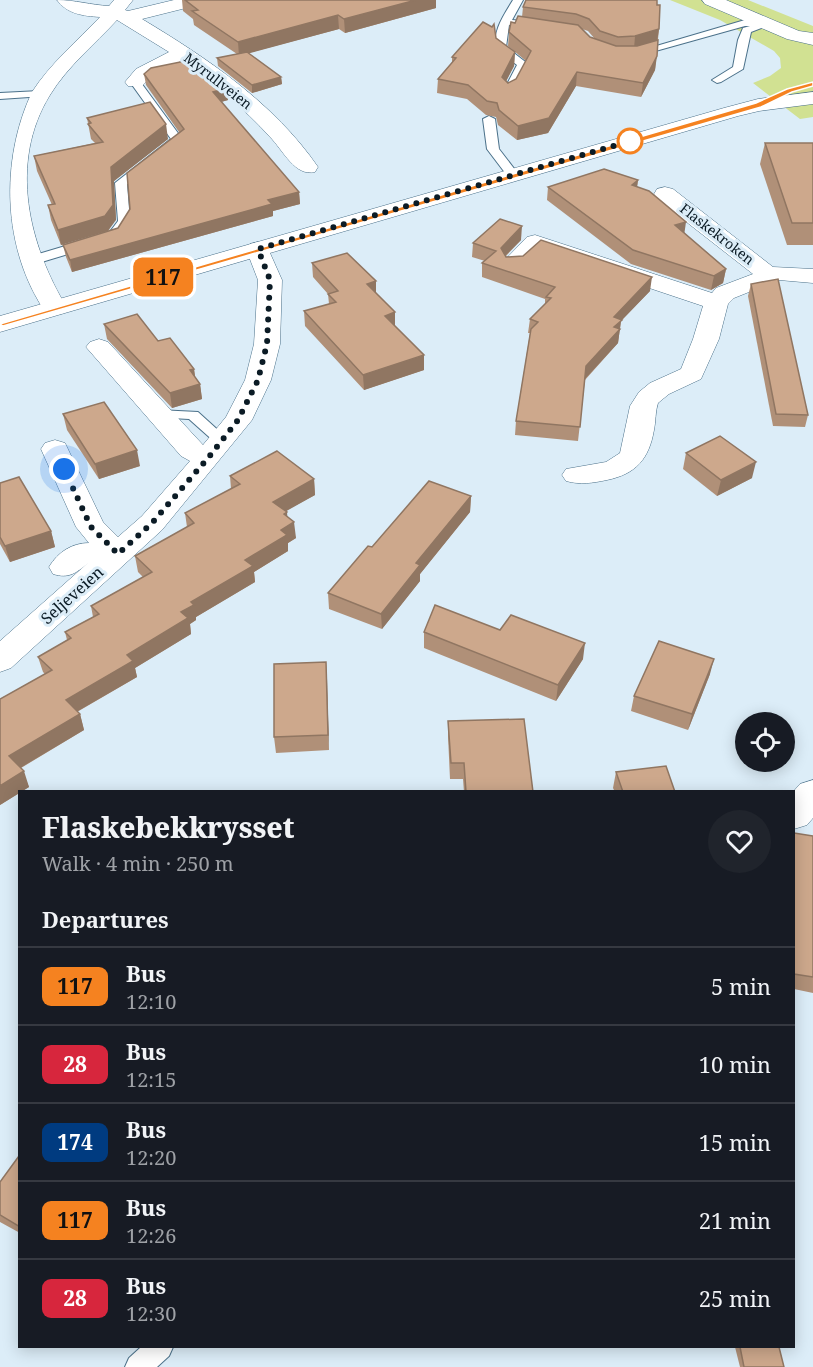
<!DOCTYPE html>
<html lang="en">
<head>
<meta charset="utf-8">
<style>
  body { margin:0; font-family:"Noto Serif",serif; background:#20242c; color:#f1f3f6; height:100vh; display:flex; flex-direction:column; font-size:22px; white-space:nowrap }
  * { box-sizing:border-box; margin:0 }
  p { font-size:20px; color:#9ea1a6 }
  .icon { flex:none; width:33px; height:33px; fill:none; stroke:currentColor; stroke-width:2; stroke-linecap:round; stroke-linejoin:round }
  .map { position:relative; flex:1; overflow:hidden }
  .drawer { position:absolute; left:18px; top:790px; width:777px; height:558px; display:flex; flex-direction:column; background:#171b24; border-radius:0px; box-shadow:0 3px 15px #0003 }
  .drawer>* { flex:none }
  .badge { padding:0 12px; border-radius:9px; font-size:21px; line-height:39px }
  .fabs { position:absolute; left:735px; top:712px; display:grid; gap:12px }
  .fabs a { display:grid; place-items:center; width:60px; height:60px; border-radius:50%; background:#171b24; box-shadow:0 3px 15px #0003; font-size:30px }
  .you { position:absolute; width:30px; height:30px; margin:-15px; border:4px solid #fff; border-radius:50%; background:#1a73e8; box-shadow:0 0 0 9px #1a73e833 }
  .map>.badge { position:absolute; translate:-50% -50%; box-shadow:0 0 0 3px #fff }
  h2 { padding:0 24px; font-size:22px; line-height:54px }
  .round { display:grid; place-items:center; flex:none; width:63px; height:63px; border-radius:32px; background:#20242c }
  .headline { display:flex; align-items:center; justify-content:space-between; height:102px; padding:0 24px }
  h1 { font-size:28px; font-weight:800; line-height:45px }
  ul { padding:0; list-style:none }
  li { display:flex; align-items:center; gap:18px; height:78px; padding:0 24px; border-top:2px solid #363941 }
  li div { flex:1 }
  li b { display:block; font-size:22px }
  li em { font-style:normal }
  li .badge { min-width:66px; font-weight:700; text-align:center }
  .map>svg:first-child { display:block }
  .green { fill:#d1e192 }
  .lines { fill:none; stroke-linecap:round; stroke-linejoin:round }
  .lane-casing { stroke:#4b718a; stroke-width:2 }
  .street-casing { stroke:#4b718a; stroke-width:1 }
  .secondary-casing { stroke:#4b718a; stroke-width:1 }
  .primary-casing { stroke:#4b718a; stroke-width:1 }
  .lane { fill:#fff; fill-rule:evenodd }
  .street { fill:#fff; fill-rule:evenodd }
  .secondary { fill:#fff; fill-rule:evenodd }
  .primary { fill:#fff; fill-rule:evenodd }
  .wall { fill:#b09078; fill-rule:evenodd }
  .shaded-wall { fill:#907662 }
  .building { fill:#cda88c; stroke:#907662; stroke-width:1.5 }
  .line { fill:#f58220; stroke:#fff; stroke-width:1.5 }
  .walk { stroke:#0b1b25; stroke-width:6; stroke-dasharray:0 10.8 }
  .stop-dot { fill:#fff; stroke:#f58220; stroke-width:3 }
  .labels { text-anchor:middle; stroke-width:6; stroke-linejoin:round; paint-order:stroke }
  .far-street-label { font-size:14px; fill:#0b1b25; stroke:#dcedf8 }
  .street-label { font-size:16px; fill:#0b1b25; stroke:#dcedf8 }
</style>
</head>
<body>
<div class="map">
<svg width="813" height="1367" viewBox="0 0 813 1367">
  <rect width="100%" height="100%" fill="#dcedf8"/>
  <path class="green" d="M670 0H748L813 26V117L800 119 753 83 770 76 781 68 780 58 774 51 720 20Z"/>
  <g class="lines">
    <g class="lane-casing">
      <g id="lane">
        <path d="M513 0H523L512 20 534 22 539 25 534 28 509 25 506 47 528 64 513 92 508 95 503 92 517 65 497 50C491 33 504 15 513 0Z"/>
        <path d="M745 20H769L774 23 751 32 743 69 721 82 717 83 712 80 733 67 738 40 743 28 750 26H745L634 57 629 54Z"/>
        <path d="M135 79 139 80 183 140 127 184 130 221 118 239 35 264H25L24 261 25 258 109 233 118 221 115 183 171 139 130 82Z"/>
        <path d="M40 91 45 94 44 96 0 99V93Z"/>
        <path d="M489 116 495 119 499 149 519 175 517 178H509L487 149 483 119Z"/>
        <path d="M158 410 198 412 230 441 227 444H217L189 419 153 417 151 414 153 411Z"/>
        <path d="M141 1347H173L169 1356 157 1367H125L129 1358Z"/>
      </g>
    </g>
    <g class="street-casing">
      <g id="street">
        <path d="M57 0C75 0 91 5 109 6L114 0H133L125 10 128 11 174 0H205L202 4 142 19C207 58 274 103 318 167L315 172C295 177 283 150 270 137 244 108 213 83 181 61L155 73 142 86H128L125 82 136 69 169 52 117 20C95 44 67 67 50 95 8 163 29 245 67 308L64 313 55 315 46 313C2 249 0 160 32 92 50 64 77 41 100 17 83 16 67 14 57 0Z"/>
        <path d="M665 187 673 189 773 267 813 269V283L779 280 734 298 728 304 719 339 701 379 669 394 658 403C655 412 656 421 654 430 649 459 636 474 607 480 593 483 580 485 566 481L562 475 566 469 606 462 620 453 630 406 639 392 650 383 681 369 693 339 703 306 539 251C528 262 522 272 506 268L502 263 527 237 535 235 712 293 716 288 753 274 657 199 654 194 657 189Z"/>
        <path d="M258 242 266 244 282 280 280 344 271 380 252 420 162 530 11 668 0 672V641L88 563C76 573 69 579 53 574L49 567C58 552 72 543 89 543L76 527 41 449 45 443 55 440 65 443 103 522 118 537 142 516 190 461 181 456 86 347 90 342 99 339 108 342 203 445 226 417 245 380 254 344 258 280 246 249 250 244Z"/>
        <path d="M813 780V818L807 825 794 829 793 792 800 784Z"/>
      </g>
    </g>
    <g class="secondary-casing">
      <path id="secondary" d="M702 0H726L799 31 813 33V45L787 39 705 4Z"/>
    </g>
    <g class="primary-casing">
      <path id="primary" d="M813 92V104L759 111 738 116 0 332V316L724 108 758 99Z"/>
    </g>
    <use href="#lane" class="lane"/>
    <use href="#street" class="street"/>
    <use href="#secondary" class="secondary"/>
    <use href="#primary" class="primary"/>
  </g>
  <g class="wall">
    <path d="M182 0H436V8L345 33 339 29 248 53 281 77 282 84 252 93 218 66 217 58 237 54 194 25 193 19 183 11Z"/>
    <path d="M657 5 659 29 655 70 641 97 576 86 548 133 517 140 498 125 496 117 486 115 467 99 437 93 438 79 452 63V57L496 38 515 52 514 66 506 81 508 83 516 79 526 61 508 46 509 32 522 17 523 7ZM582 29 588 31 595 39 590 37Z"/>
    <path d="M144 74 228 100 221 102 299 192 300 204 273 211V216L72 272 66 257 63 245 118 228 179 132 146 85Z"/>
    <path d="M87 118 168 139 114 181 116 220 61 245 51 220 48 205H52L37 171 34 156 95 143 91 139Z"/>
    <path d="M765 143H813V245H787L760 164Z"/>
    <path d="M638 180 637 187 684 233 726 269 723 283 711 290 631 264 547 200 548 187Z"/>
    <path d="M521 240 506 256V257L650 291 621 321 618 343 585 380 578 441 515 435 516 421 530 333H528L530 319 545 304V299L482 277V263L485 261 472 257 473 243Z"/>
    <path d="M312 263 376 293 395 312V326L424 370 364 390 305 326 304 311 329 304 328 294 313 277Z"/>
    <path d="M751 284 808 415 805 427 773 426 748 296Z"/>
    <path d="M104 324 158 341 194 369 195 377 200 384 202 399 172 408 107 339Z"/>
    <path d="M63 414 140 466 99 479 67 430Z"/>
    <path d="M686 453 752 478 717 496 683 469Z"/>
    <path d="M230 476 314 479 315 495 285 511 287 512V517L296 538 288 543V551L254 572 255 582 196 617V620L190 624 191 634 135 668 137 677 77 712 80 714 84 730 21 768 29 787 0 805 45 674 43 672 38 657 67 640 65 632 93 617 91 606 143 577 138 572 135 556 187 527 185 513 231 489Z"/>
    <path d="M0 483 51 531 55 547 10 562 0 544Z"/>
    <path d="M471 496 470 512 420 574V581L382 629 329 609 328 593 372 547Z"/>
    <path d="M500 630 583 659 556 701 424 648V632Z"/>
    <path d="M326 662 329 750 276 753 274 737Z"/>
    <path d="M710 674 688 730 631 711 634 696Z"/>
    <path d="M448 721 533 792H464L463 779H450L448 736Z"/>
    <path d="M616 772 675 792H615L613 788Z"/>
    <path d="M794 833 813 836V993L794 989Z"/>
    <path d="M20 1157V1233L0 1222V1182Z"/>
    <path d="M735 1347H779L784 1367H740Z"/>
  </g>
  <g class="shaded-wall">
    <path d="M416 0H436V8L345 33 344 19Z"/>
    <path d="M338 15 339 29 239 56 238 42Z"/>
    <path d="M659 29 657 42 634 49 635 36Z"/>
    <path d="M515 52 514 66 501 91 502 77Z"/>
    <path d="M657 56 655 70 641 97 643 83Z"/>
    <path d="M577 72 576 86 548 133 517 140 518 126Z"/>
    <path d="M281 77 282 84 252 93V85Z"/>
    <path d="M227 88 228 100 214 104 213 92Z"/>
    <path d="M166 124 168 139 114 181 116 220 108 231 61 245 58 230 111 167Z"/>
    <path d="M638 180 636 194 632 185Z"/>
    <path d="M299 192 300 204 273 211V216L72 272 70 260 268 200Z"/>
    <path d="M686 222 684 236 675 225Z"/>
    <path d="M522 226 521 240 500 261 501 248Z"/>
    <path d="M726 269 723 283 711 290 714 276Z"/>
    <path d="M652 277 650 291 621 321 618 343 584 380 586 366 614 317Z"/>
    <path d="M376 281V296L367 284Z"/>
    <path d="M395 312V327L385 316Z"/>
    <path d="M424 355V370L364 390 363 375Z"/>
    <path d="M194 369 196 384 190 370Z"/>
    <path d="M200 384 202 399 172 408 170 393Z"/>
    <path d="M137 450 140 466 99 479 95 464Z"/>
    <path d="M756 462 752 478 717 496 721 480Z"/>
    <path d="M314 479 315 495 274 518 273 502Z"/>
    <path d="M471 496 470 512 420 574V581L382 629 381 614 416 563Z"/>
    <path d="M287 512 288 526 294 522 296 538 288 543V551L254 572 255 582 196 617V620L190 624 191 634 135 668 137 677 71 715 66 700 127 655 281 530 284 514Z"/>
    <path d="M51 531 55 547 10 562 5 546Z"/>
    <path d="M585 643 583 659 556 701 558 685Z"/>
    <path d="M714 659 710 674 688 730 692 714Z"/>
    <path d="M326 662 327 678 329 750 328 735Z"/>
    <path d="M80 714 84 730 15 771 9 756Z"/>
    <path d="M24 771 29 787 0 805V786Z"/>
  </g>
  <g class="building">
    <path d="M185 0H416L344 19 338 15 238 42 192 11 198 10Z"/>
    <path d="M526 0H657V5H660L659 29 635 36 618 37 600 31 589 19 576 14 523 7Z"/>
    <path d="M518 16 578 25 590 37 616 46H637L658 40 657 56 643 83 577 72 549 118 518 126 499 110 497 103 487 101 468 85 438 79 456 58 452 57 483 22 492 27 494 24 496 38 515 52 502 77 508 83 516 79 531 51 509 32 511 22 515 23Z"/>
    <path d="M247 52 281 77 252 85 217 58Z"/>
    <path d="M190 60 227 88 213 92 299 192 268 200 272 204 70 260 63 245 118 228 130 209 127 173 184 129 144 74 151 68Z"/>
    <path d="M150 102 166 124 111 167 113 205 105 216 58 230 48 205 55 204 34 156 103 142 88 124 91 123 87 118Z"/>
    <path d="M765 143H813V223H792Z"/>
    <path d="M604 169 638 180 632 185 649 191 686 222 675 225 726 269 714 276 633 250 548 187Z"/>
    <path d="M500 219 522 226 501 248 506 257 523 256 541 240 652 277 614 317 622 320 614 327 620 329 586 366 580 427 516 421 531 329 538 322 530 319 551 298 546 297 555 287 482 263 496 251 473 243Z"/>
    <path d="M347 253 376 281 367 284 395 312 385 316 424 355 363 375 304 311 336 302 328 294 338 291 312 263Z"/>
    <path d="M778 279 808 415 776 414 751 284Z"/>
    <path d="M137 314 158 341 170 338 194 369 190 370 200 384 170 393 104 324Z"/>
    <path d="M104 402 137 450 95 464 63 414Z"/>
    <path d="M720 436 756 462 721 480 686 453Z"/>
    <path d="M277 451 314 479 273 502 287 512 284 514 294 522 281 530 287 535 245 560 253 566 191 602 194 605 181 612 188 618 127 655 133 661 66 700 80 714 9 756 24 771 0 786V699L52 670 38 657 71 638 65 632 99 614 91 606 152 572 135 556 194 523 185 513 240 484 230 476Z"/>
    <path d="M19 477 51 531 5 546 0 537V483Z"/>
    <path d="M429 481 471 496 416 563 420 565 381 614 328 593 368 546 372 547Z"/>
    <path d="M435 605 500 630 511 615 585 643 558 685 424 632Z"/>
    <path d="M659 641 714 659 692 714 634 696Z"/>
    <path d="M326 662 328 735 274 737V664Z"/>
    <path d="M524 719 533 792H466L464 763H451L448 721Z"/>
    <path d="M666 766 675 792H623L616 772Z"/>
    <path d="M794 833 813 836V977L794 974Z"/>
    <path d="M19 1156 20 1157V1227L0 1215V1182Z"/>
    <path d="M740 1347H779L784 1367H744Z"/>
  </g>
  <path class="line" d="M813 82V86L792 92 761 107 3 326 0 324 756 103 787 89Z"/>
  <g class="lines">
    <path class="walk" d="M64 469 91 527 118 554 152 523 208 458 238 420 258 380 267 344 270 280 258 249 638 139 630 141"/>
  </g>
  <circle class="stop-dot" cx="630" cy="141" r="12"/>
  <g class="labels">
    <g class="far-street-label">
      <text transform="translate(218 81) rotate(38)" y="5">Myrullveien</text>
      <text transform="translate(717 234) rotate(38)" y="5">Flaskekroken</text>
    </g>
    <g class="street-label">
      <text transform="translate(72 595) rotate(-42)" y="6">Seljeveien</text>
    </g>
  </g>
</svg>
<div class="fabs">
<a><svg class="icon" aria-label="locate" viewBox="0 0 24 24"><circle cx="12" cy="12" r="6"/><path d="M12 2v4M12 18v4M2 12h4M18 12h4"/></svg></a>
</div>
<div class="you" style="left:64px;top:469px"></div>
<b class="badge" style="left:163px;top:277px;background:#f58220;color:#111">117</b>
<section class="drawer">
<div class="headline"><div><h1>Flaskebekkrysset</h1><p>Walk · 4 min · 250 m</p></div><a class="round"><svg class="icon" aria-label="heart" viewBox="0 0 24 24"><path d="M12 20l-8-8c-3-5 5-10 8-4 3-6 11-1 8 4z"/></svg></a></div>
<h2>Departures</h2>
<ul>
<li><span class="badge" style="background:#f58220;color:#111">117</span><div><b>Bus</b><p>12:10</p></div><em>5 min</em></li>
<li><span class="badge" style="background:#d7263d;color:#fff">28</span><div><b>Bus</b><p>12:15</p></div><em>10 min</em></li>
<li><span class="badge" style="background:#003b80;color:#fff">174</span><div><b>Bus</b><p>12:20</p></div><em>15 min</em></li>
<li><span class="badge" style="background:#f58220;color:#111">117</span><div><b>Bus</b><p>12:26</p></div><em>21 min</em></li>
<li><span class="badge" style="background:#d7263d;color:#fff">28</span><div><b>Bus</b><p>12:30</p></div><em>25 min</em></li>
</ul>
</section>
</div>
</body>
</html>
